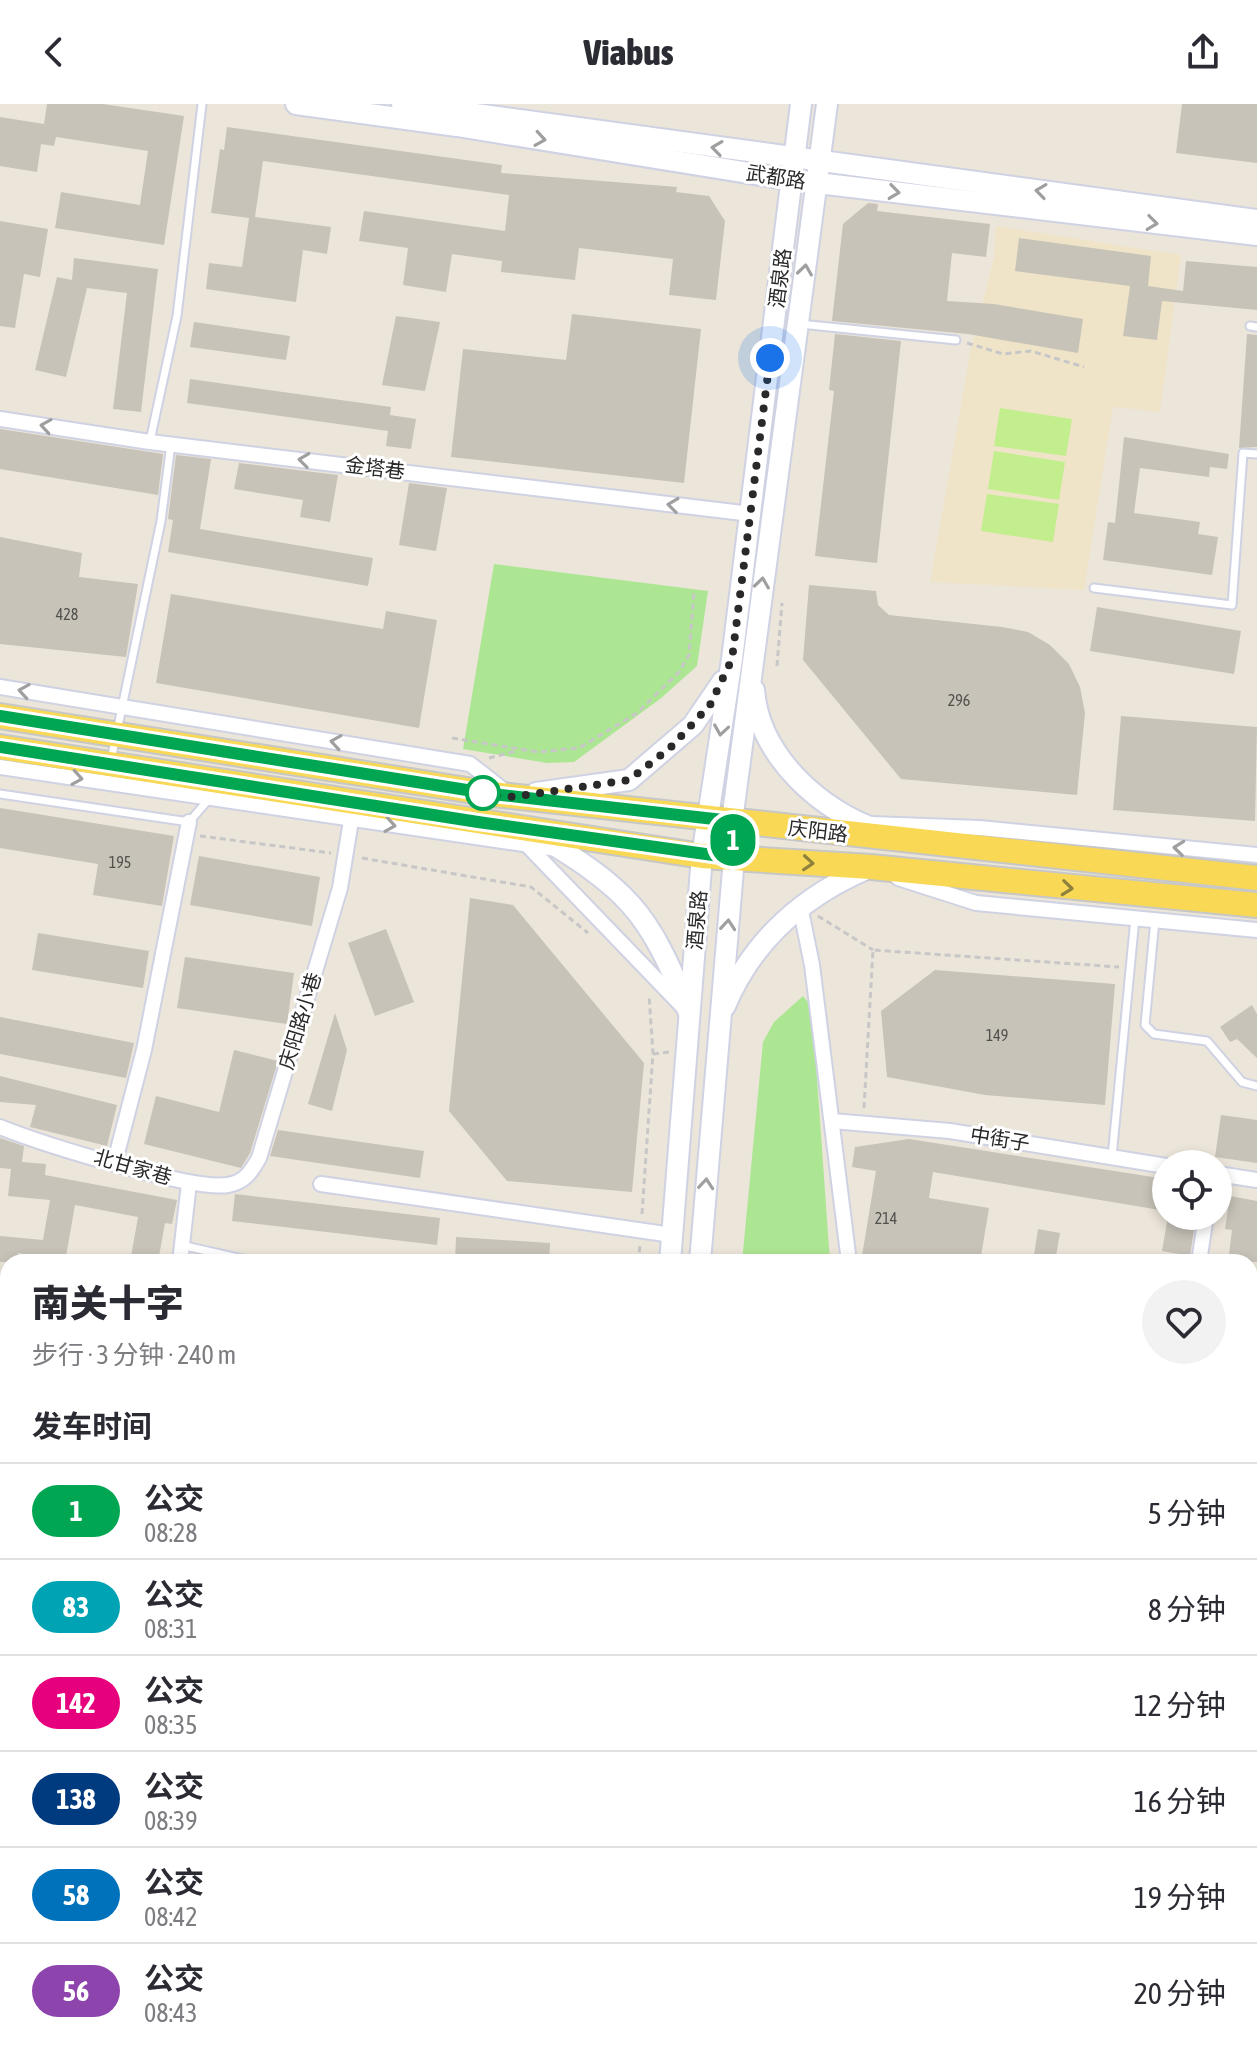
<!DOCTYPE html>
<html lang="zh">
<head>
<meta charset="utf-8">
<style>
  body { margin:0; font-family:"Asap Condensed","Noto Sans SC",sans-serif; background:#f2f2f3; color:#2b2b33; height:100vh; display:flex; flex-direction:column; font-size:30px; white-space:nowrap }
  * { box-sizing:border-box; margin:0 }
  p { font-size:26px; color:#7c7c81 }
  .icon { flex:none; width:44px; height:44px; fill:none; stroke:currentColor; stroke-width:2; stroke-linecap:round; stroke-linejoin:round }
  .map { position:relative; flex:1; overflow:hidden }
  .panel { position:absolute; left:0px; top:1150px; width:1258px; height:800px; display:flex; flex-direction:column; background:#fff; border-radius:24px 24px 0 0; box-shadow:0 4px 12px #0003 }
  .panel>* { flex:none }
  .badge { padding:0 16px; border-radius:26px; font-size:28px; line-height:52px }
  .tools { position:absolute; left:1152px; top:1046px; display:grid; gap:16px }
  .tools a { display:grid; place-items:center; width:80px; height:80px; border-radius:50%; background:#fff; box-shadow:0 4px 12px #0003; font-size:40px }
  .you { position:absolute; width:40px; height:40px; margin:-20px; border:6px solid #fff; border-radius:50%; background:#1a73e8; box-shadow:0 0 0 12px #1a73e833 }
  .map>.badge { position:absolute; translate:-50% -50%; box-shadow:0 0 0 4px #fff }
  h2 { padding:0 32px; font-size:30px; line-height:72px }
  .round { display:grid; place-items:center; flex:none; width:84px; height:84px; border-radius:42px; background:#f2f2f3 }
  .headline { display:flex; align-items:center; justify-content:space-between; height:136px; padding:0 32px }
  h1 { font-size:38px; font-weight:800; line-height:60px }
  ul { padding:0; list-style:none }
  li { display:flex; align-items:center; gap:24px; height:96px; padding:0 32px; border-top:2px solid #e1e1e2 }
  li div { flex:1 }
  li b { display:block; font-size:30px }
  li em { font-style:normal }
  li .badge { min-width:88px; font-weight:700; text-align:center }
  header { display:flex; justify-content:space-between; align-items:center; height:104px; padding:0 32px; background:#fff; font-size:36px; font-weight:800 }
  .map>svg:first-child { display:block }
  .education { fill:#efe4c8 }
  .medical { fill:#f4d6d7 }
  .green { fill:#ace693 }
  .pitch { fill:#c2ee8e }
  .building { fill:#c7c3b9 }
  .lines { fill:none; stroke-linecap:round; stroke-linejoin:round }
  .service-casing { stroke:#cfd2e3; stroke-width:11 }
  .minor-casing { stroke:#cfd2e3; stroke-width:18 }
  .tertiary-casing { stroke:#cfd2e3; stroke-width:22 }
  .secondary-casing { stroke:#cfd2e3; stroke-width:24 }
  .primary-casing { stroke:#c7c7c7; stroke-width:28 }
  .path { stroke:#c7c7c7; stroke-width:3; stroke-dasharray:6 4; stroke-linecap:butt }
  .service { stroke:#fff; stroke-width:7 }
  .minor { stroke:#fff; stroke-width:14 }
  .tertiary { stroke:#fff; stroke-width:18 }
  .secondary { stroke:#fff; stroke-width:20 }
  .primary { stroke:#f8d854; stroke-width:24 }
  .oneway { stroke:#9f9f9f }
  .oneway2 { stroke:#90803e }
  .line-casing { stroke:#fff; stroke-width:18 }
  .line { stroke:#00a651; stroke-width:12 }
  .walk { stroke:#292929; stroke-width:8; stroke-dasharray:0 14.4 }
  .stop-dot { fill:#fff; stroke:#00a651; stroke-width:4 }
  .labels { text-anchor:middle; stroke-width:6; stroke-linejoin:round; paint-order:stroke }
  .number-label { font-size:16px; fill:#50504d }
  .street-label { font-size:20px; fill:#292929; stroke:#fff }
</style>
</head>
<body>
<header><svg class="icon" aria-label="back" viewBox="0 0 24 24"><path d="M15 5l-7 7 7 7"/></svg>Viabus<svg class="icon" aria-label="share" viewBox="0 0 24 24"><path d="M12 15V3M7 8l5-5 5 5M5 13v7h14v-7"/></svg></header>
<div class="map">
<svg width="1257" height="1950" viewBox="0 0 1257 1950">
  <rect width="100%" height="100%" fill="#ece5da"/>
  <g class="education">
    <path d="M996 122 1181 151 1160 308 1113 303 1084 486 930 478 970 250 994 153Z"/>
    <path d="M0 1399H8L0 1467Z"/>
    <path d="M991 1942H1082L1080 1950H1029Z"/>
  </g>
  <path class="medical" d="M0 1736 8 1737V1942H98L97 1950H0Z"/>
  <g class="green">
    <path d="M494 460 708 487 697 562 660 595 574 658 547 659 463 645Z"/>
    <path d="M803 892 812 903 830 1158H742L763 938 774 918Z"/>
  </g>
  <g class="pitch">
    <path d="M1000 304 1072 315 1066 352 994 342Z"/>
    <path d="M994 347 1065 358 1059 396 988 385Z"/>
    <path d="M987 390 1059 400 1053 438 981 427Z"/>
  </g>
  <g class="building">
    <path d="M47 0H103L184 12 164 141 55 124 61 88 140 101 148 47 56 33 54 42 41 40 37 68 0 62V13L44 20Z"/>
    <path d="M1182 0H1257V59L1176 49Z"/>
    <path d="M227 23 502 61 501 69 677 83 676 88 709 92 725 117 716 196 669 191 673 155 579 144 575 176 501 168 502 157 452 150 446 188 403 181 408 144 359 137 364 107 505 127 509 91 263 57 255 113 331 123 327 150 303 146 296 198 206 185 209 159 242 163 249 114 211 109 220 45 224 46Z"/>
    <path d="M868 99 878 100 877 107 990 120 986 153 952 149 947 197 994 200 1083 215 1078 249 968 230 832 217 843 120Z"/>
    <path d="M0 117 48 125 40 173 24 170 15 224 0 222Z"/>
    <path d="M1019 134 1151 152 1148 182 1183 187 1186 157 1257 163V206L1162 197 1157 236 1123 232 1130 182 1015 167Z"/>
    <path d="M74 154 158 165 141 308 113 305 127 189 87 184 66 273 35 266 57 173 72 176Z"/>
    <path d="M572 210 701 225 684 379 451 353 463 245 566 256Z"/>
    <path d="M396 212 440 218 425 287 382 281Z"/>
    <path d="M194 218 290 232 286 256 190 243Z"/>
    <path d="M835 230 901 237 877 459 815 452 834 287 829 286Z"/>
    <path d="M1247 230 1257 231V343L1239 344Z"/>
    <path d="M190 275 391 303 390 311 416 315 411 345 386 342 388 327 187 299Z"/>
    <path d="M0 325 163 350 158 391 0 365Z"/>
    <path d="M1124 333 1229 350 1227 365 1210 363 1209 373 1140 364 1134 409 1200 418 1198 430 1218 433 1212 471 1103 456 1108 418 1115 419Z"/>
    <path d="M176 351 211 355 200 425 373 454 368 482 168 448 173 416 168 415Z"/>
    <path d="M239 359 338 371 330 418 300 413 303 396 234 385Z"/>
    <path d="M409 379 447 384 436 447 399 441Z"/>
    <path d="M0 433 82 449 79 473 138 480 126 553 0 540Z"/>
    <path d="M809 481 876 487 878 501 889 511 1002 523 1028 528 1050 541 1069 560 1080 583 1085 609 1077 691 901 675 803 556Z"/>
    <path d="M171 490 383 525 386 507 437 516 419 624 156 579Z"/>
    <path d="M1097 503 1241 527 1234 570 1090 547Z"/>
    <path d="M1121 612 1257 623 1255 717 1113 706Z"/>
    <path d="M0 704 174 732 162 802 93 791 98 760 0 744Z"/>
    <path d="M199 752 320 773 312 822 190 801Z"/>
    <path d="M470 794 513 801 644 959 632 1088 507 1077 449 1007Z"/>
    <path d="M386 825 414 898 375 912 348 839Z"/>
    <path d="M38 829 149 847 143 884 32 866Z"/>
    <path d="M185 853 294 869 287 920 177 904Z"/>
    <path d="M935 866 1115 880 1105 1001 985 991 887 973 881 907Z"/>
    <path d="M1252 901 1257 910V954L1237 935 1230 938 1220 923Z"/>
    <path d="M335 909 347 946 332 1007 308 1000Z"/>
    <path d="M0 913 134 939 126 974 0 950Z"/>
    <path d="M234 946 278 957 250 1049 241 1064 144 1040 156 992 219 1008Z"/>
    <path d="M0 972 117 1001 107 1042 30 1023 36 1001 0 998Z"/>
    <path d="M1221 1011 1257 1016V1059L1215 1053Z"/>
    <path d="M278 1026 424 1047 420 1074 270 1052Z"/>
    <path d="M0 1034 24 1042 22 1058 46 1060 45 1071 177 1096 172 1120 165 1119 158 1158H130L138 1113 75 1101 65 1158 18 1149 17 1158H0V1132L43 1136 50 1096 8 1092 11 1065 0 1064Z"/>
    <path d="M909 1035 1166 1075V1107L933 1068 929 1094 989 1104 980 1158H861L876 1067 852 1063 855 1043Z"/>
    <path d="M235 1090 440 1114 437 1141 232 1117Z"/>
    <path d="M1230 1092 1257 1097V1158H1228L1232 1126 1225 1125Z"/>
    <path d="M1168 1112H1196L1190 1152 1162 1147Z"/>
    <path d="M1038 1125 1060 1129 1055 1158H1033Z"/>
    <path d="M456 1133 550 1139 549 1158H455Z"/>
  </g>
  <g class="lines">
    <g class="service-casing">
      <g id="service">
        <path d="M800 220 956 236"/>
        <path d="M1250 222 1257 223"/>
        <path d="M150 337 177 212 202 0"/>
        <path d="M1094 484 1232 501 1243 349 1257 350"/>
        <path d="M111 656 161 417 171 340"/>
        <path d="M0 690 189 718 209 695"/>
        <path d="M1155 816 1145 921 1154 930 1207 937 1242 978 1257 982"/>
        <path d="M1112 1053 1135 814"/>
        <path d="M181 1141 256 1158"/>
        <path d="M1250 1876 1251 1872 1257 1873"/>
        <path d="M1146 1942 1185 1950"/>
        <path d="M1231 1950 1234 1942"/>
      </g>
    </g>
    <g class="minor-casing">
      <g id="minor">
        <path d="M0 315 150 338 751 410"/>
        <path d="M0 583 470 660 506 688"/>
        <path d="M0 663 557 745"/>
        <path d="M871 720 980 724 1257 751"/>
        <path d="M529 743 684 904"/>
        <path d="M898 774 976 799 1257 826"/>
        <path d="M800 802 812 861 849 1158"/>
        <path d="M832 1017 950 1027 1166 1062"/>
        <path d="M0 1023C40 1039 191 1087 228 1081 245 1078 251 1068 259 1054L340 784 354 698"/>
        <path d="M115 1057 144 946 189 718"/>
        <path d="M1218 1070 1257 1076"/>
        <path d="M321 1080 672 1131"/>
        <path d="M180 1158 189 1079"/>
        <path d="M1199 1158 1206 1112"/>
        <path d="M1250 1247 1257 1248"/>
        <path d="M0 1722 8 1723"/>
        <path d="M771 1950 773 1942"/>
      </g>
    </g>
    <g class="tertiary-casing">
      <g id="tertiary">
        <path d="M0 1315 8 1316"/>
        <path d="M1250 1476 1257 1478"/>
        <path d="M1250 1493 1257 1494"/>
      </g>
    </g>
    <g class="secondary-casing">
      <g id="secondary">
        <path d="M296 0 457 22 792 76 1257 131"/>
        <path d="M402 0 1257 116"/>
        <path d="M754 586C759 652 821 708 881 727"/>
        <path d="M536 689 629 676 693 621 723 577"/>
        <path d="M534 729C626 784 649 806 688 907"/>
        <path d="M725 902C753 835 806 790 871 763"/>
        <path d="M670 1158 702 752 732 555 801 0"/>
        <path d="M700 1158 734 754 732 717 827 0"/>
        <path d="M613 1950 614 1942"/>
        <path d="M638 1950 639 1942"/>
      </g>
    </g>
    <g class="primary-casing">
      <g id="primary">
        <path d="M0 612 492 690 1257 774"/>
        <path d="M0 643 702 752 871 763 1257 801"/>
      </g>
    </g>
    <g class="path">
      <path d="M967 239 1003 250 1031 247 1084 263"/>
      <path d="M777 562 782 499"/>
      <path d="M452 634 538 648 579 644 637 609 679 568 689 551 694 488"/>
      <path d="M489 654 516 647"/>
      <path d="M200 732 331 749"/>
      <path d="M362 754 531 783 588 829"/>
      <path d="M818 812 873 846"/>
      <path d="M653 950 669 948"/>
      <path d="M864 1004 873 846 1119 863"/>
      <path d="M642 1110 653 949 649 891"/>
      <path d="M638 1158 640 1142"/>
      <path d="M0 1281 8 1282"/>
      <path d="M0 1337 8 1338"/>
      <path d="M567 1950 568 1942"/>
      <path d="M661 1950 662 1942"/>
    </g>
    <use href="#service" class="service"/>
    <use href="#minor" class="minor"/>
    <use href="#tertiary" class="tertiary"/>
    <use href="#secondary" class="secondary"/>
    <use href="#primary" class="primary"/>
  </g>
  <defs><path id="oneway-chevron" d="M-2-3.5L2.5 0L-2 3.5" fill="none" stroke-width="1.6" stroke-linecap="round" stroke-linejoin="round" transform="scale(2)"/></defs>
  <g class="oneway">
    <use href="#oneway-chevron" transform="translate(540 35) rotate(9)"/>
    <use href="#oneway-chevron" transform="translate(717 44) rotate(-172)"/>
    <use href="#oneway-chevron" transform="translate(1041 87) rotate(-172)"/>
    <use href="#oneway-chevron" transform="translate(894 88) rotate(7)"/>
    <use href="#oneway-chevron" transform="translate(1152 119) rotate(7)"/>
    <use href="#oneway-chevron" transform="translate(805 166) rotate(-82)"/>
    <use href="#oneway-chevron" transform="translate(46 322) rotate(-171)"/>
    <use href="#oneway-chevron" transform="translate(304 356) rotate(-173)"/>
    <use href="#oneway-chevron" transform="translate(673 401) rotate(-173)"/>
    <use href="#oneway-chevron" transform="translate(762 479) rotate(-82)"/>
    <use href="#oneway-chevron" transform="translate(24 587) rotate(-171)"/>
    <use href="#oneway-chevron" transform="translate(721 626) rotate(99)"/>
    <use href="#oneway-chevron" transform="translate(336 638) rotate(-171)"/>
    <use href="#oneway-chevron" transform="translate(77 674) rotate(9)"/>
    <use href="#oneway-chevron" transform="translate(390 721) rotate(9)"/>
    <use href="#oneway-chevron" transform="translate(1179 744) rotate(-174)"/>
    <use href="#oneway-chevron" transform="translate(728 821) rotate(-85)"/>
    <use href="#oneway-chevron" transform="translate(706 1080) rotate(-85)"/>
  </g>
  <g class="oneway2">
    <use href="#oneway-chevron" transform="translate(808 759) rotate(4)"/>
    <use href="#oneway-chevron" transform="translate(1067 784) rotate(6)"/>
  </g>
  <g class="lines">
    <g class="line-casing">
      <path id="line" d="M0 612 492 690 732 717 734 754 478 718 0 643"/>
    </g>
    <use href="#line" class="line"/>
    <path class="walk" d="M483 689 513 693 629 676 670 644 710 601 732 555 770 254"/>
  </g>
  <circle class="stop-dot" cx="483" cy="689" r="16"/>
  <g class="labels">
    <g class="number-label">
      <text x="67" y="516">428</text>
      <text x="959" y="602">296</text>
      <text x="120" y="764">195</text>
      <text x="997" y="937">149</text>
      <text x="886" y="1120">214</text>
    </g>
    <g class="street-label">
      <text transform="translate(776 73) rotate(9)" y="7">武都路</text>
      <text transform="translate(780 174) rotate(-83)" y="7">酒泉路</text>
      <text transform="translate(375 364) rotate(7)" y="7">金塔巷</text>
      <text transform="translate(818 727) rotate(7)" y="7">庆阳路</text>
      <text transform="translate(697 816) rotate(-85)" y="7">酒泉路</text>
      <text transform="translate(300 917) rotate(-73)" y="7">庆阳路小巷</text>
      <text transform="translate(1000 1035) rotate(9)" y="7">中街子</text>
      <text transform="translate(133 1063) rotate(16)" y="7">北甘家巷</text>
    </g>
  </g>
</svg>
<div class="tools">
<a><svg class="icon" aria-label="locate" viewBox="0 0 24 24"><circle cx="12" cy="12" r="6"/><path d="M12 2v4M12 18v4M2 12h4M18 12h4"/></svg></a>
</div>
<div class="you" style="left:770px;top:254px"></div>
<b class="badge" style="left:733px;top:736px;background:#00a651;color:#fff">1</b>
<section class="panel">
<div class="headline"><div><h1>南关十字</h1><p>步行 · 3 分钟 · 240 m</p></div><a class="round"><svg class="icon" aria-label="heart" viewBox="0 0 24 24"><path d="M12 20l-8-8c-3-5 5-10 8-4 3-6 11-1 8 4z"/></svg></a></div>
<h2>发车时间</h2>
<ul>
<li><span class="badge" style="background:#00a651;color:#fff">1</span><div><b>公交</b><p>08:28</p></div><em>5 分钟</em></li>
<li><span class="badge" style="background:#00a3b4;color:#fff">83</span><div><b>公交</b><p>08:31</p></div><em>8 分钟</em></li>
<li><span class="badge" style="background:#e6007e;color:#fff">142</span><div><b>公交</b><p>08:35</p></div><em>12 分钟</em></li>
<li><span class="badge" style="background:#003b80;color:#fff">138</span><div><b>公交</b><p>08:39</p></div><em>16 分钟</em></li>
<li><span class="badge" style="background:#0072bc;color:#fff">58</span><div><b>公交</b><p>08:42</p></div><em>19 分钟</em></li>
<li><span class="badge" style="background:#8e44ad;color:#fff">56</span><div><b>公交</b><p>08:43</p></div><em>20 分钟</em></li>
</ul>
</section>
</div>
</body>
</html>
